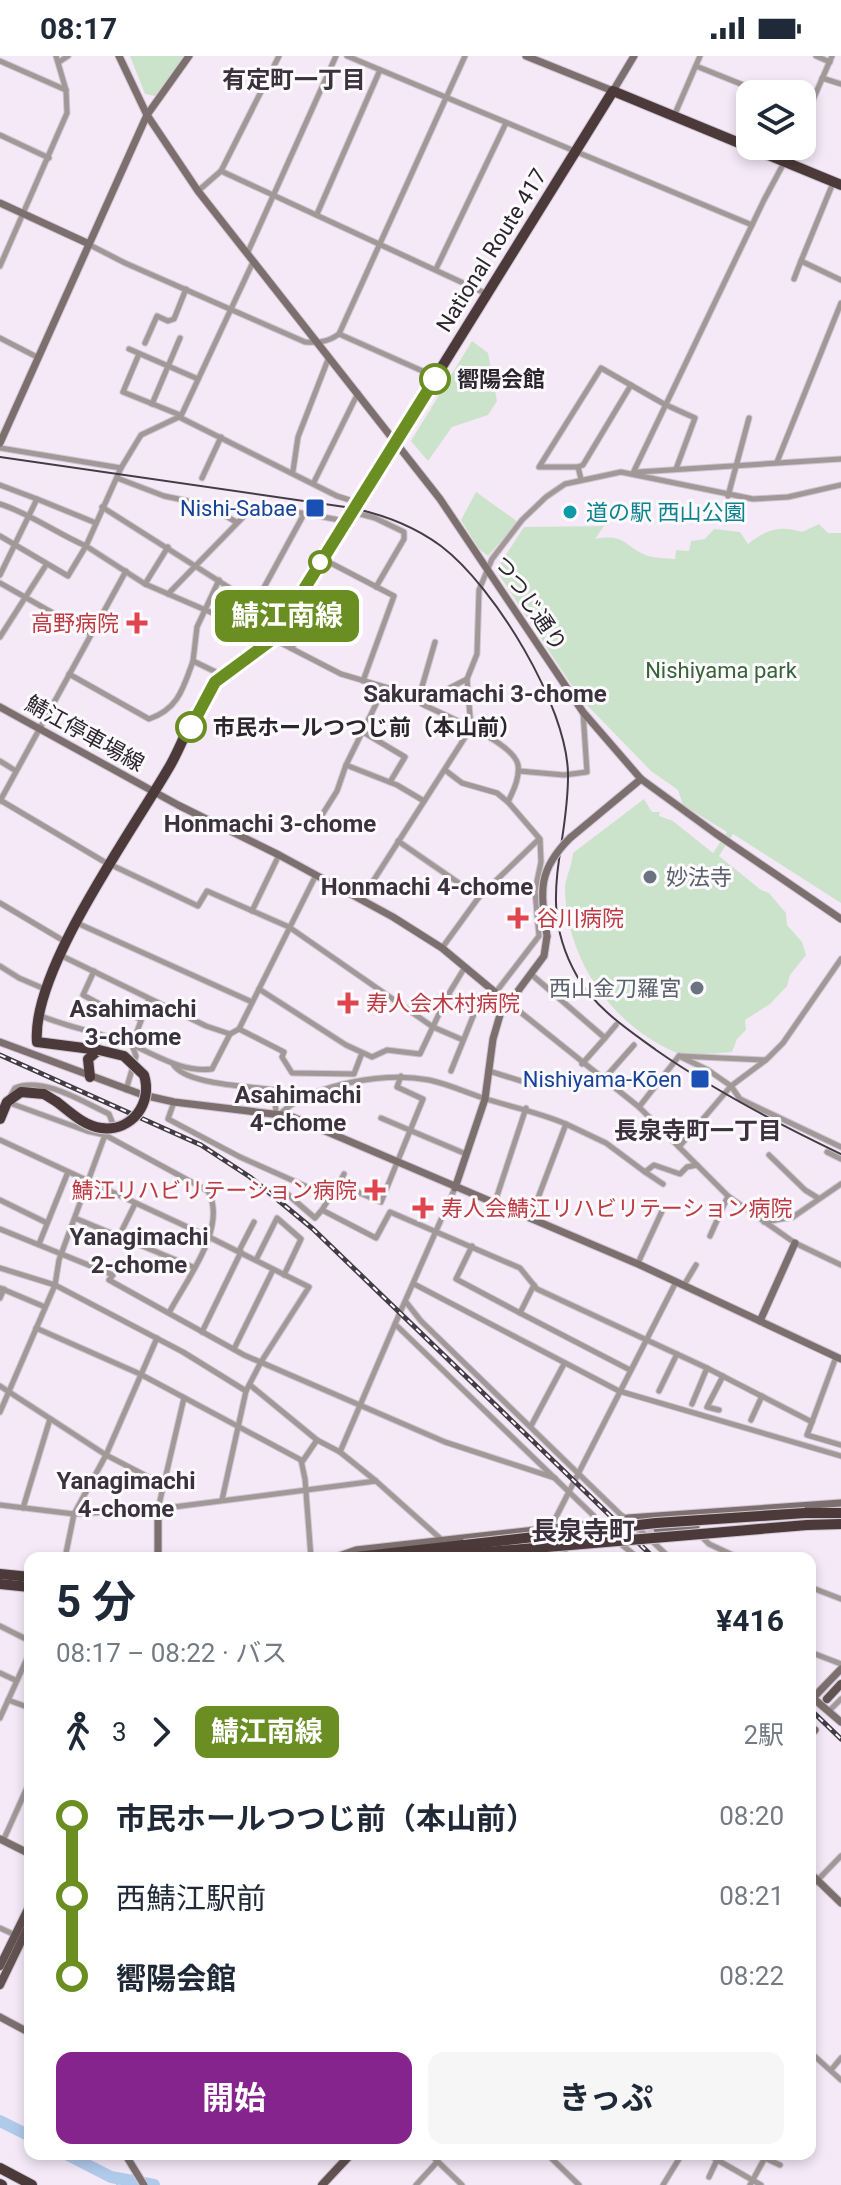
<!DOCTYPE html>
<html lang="ja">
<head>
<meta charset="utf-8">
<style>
  body { margin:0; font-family:Roboto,"Noto Sans JP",sans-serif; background:#f6f6f7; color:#1f2937; height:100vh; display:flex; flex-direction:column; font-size:30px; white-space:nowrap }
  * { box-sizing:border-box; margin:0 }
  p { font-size:26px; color:#747a83 }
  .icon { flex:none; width:44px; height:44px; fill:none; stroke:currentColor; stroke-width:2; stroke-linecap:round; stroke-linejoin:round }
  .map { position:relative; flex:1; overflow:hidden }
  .drawer { position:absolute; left:24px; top:1496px; width:792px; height:608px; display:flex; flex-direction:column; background:#fff; border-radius:16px; box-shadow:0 4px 12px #0003 }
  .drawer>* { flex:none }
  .badge { padding:0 16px; border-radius:12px; font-size:28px; line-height:52px }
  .fabs { position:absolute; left:736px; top:24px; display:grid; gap:16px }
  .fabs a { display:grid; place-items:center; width:80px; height:80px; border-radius:16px; background:#fff; box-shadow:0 4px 12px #0003; font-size:40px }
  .map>.badge { position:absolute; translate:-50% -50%; box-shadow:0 0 0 4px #fff }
  .legs { display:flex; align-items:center; gap:12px; height:88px; padding:0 32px; font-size:26px }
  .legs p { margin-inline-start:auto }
  .headline { display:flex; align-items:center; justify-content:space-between; height:136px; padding:0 32px }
  h1 { font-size:44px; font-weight:700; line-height:60px }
  .cta { display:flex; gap:16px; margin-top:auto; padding:16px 32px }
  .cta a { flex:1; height:92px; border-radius:16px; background:#86248e; color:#fff; font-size:32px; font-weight:700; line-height:92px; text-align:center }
  .cta a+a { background:#f6f6f7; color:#1f2937 }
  ul { padding:0 32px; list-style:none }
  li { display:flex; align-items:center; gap:28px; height:80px; font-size:30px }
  li i { display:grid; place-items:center; width:12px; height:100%; margin:0 10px; background:currentColor }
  li i::after { content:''; width:20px; height:20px; margin:-10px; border:6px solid; border-radius:50%; background:#fff }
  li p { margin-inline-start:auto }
  li:first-child i { background:linear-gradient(#0000 50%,currentColor 0) }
  li:last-child i { background:linear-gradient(currentColor 50%,#0000 0) }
  .status { display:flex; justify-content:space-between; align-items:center; height:56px; padding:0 40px; background:#fff; direction:ltr }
  .status svg { height:22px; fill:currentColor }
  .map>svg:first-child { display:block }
  .green { fill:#cce3cb }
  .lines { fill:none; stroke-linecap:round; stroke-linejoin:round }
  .stream { stroke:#b0caeb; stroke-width:2 }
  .river { stroke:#b0caeb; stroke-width:12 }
  .secondary-tunnel { stroke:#ccc2cf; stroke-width:7; stroke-dasharray:7 3.5; stroke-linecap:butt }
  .primary-tunnel { stroke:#ccc2cf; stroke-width:8; stroke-dasharray:8 4; stroke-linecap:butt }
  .street-casing { stroke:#d0c6d3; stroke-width:7 }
  .secondary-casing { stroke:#d0c6d3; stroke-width:9 }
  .primary-casing { stroke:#d0c6d3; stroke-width:10 }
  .highway-casing { stroke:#d0c6d3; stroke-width:12 }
  .street { stroke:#a19897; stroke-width:5 }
  .secondary { stroke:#7c6f6e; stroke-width:7 }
  .primary { stroke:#625251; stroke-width:8 }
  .highway { stroke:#4b3a39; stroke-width:10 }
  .tram { stroke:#423d44; stroke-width:2 }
  .rail-casing { stroke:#423d44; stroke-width:5 }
  .rail { stroke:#fcfafd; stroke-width:2; stroke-dasharray:6; stroke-linecap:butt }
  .secondary-bridge-casing { stroke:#d0c6d3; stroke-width:9; stroke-linecap:butt }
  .highway-bridge-casing { stroke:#d0c6d3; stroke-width:12; stroke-linecap:butt }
  .secondary-bridge { stroke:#7c6f6e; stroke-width:7 }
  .highway-bridge { stroke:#4b3a39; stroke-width:10 }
  .line-1-casing { stroke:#fff; stroke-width:18 }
  .line-1 { stroke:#6b8e23; stroke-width:12 }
  .stop-1-dot { fill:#fff; stroke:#6b8e23; stroke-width:4 }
  .transit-dot { fill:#1a4fb4; stroke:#fcfafd; stroke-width:3 }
  .culture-dot { fill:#0f9aa8; stroke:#fcfafd; stroke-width:3 }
  .health-dot { fill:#e0444e; stroke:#fcfafd; stroke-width:3 }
  .worship-dot { fill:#6b7280; stroke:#fcfafd; stroke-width:3 }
  .labels { text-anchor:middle; stroke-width:6; stroke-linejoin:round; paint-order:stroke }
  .street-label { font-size:22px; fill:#2a262c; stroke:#fcfafd }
  .stop-label { font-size:22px; font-weight:bold; fill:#2a262c; stroke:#fcfafd; text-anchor:start }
  .transit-label { font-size:22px; fill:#164399; stroke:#fcfafd; text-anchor:end }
  .culture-label { font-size:22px; fill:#0d838f; stroke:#fcfafd; text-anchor:start }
  .health-label { font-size:22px; fill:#be3a42; stroke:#fcfafd; text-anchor:start }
  .park-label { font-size:22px; fill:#376338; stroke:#fcfafd }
  .worship-label { font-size:22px; fill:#5b616d; stroke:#fcfafd; text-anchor:start }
  .neighbourhood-label { font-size:24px; font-weight:bold; fill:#3b323e; stroke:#fcfafd }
  .quarter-label { font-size:26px; font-weight:bold; fill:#3b323e; stroke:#fcfafd }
</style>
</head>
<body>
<div class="status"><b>08:17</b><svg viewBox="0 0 49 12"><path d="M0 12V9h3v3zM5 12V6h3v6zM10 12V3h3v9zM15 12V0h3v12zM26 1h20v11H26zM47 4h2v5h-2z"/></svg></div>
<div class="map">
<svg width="841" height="2129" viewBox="0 0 841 2129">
  <rect width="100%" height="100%" fill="#f5e9f8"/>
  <g class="green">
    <path d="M130 0H185L155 40 145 38Z"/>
    <path d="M472 285 488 297 497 345 488 359 452 371 428 405 411 385Z"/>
    <path d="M476 436 518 466 488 500 479 493 461 464Z"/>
    <path d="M819 468 828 477H841V847L733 778 719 800 761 834 769 837 786 857 787 869 802 886 806 899 790 919 787 930 770 948 745 964 746 974 737 983 732 996C722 997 684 1000 677 997 611 969 566 903 565 832 565 823 572 810 573 797L644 743 652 756H660L659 760 673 765 713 797 727 776 683 749 678 734 651 715 580 642 496 514 524 471 604 470 595 483C626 477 624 491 648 500 656 502 666 502 675 503L676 494 689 495 691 485 705 483 714 473 740 476 748 488C766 474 779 469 802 476Z"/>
  </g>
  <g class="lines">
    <path class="stream" d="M117 2129 120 2123"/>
    <g class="river">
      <path d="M0 2065 30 2080"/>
      <path d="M66 2098 111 2121 154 2129"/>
    </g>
    <path class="secondary-tunnel" d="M584 1481 657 1473"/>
    <path class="primary-tunnel" d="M810 1661 827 1643"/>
    <g class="street-casing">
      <g id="street">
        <path d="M347 0 752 169"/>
        <path d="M816 0 830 6"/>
        <path d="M0 5 66 34"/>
        <path d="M59 6 68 0"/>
        <path d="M696 10 766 38"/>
        <path d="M822 22 841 28"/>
        <path d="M674 60 700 0"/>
        <path d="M802 69 832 0"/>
        <path d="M0 79 49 102"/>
        <path d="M221 115 279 0"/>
        <path d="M833 127 801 205 841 224"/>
        <path d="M198 135 221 115 487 238"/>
        <path d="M317 158 380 14"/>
        <path d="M88 188 125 207 305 286C318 287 328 286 339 278L465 0"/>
        <path d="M247 198 336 0"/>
        <path d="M253 206 181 360 141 379 121 412 86 490 145 528 273 583 341 618 419 641 422 648C443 659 514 686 518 709 520 722 513 735 508 746L540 783 541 806 535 835 539 880 496 936"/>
        <path d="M0 210 67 57 66 34 56 0"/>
        <path d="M436 213 506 67"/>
        <path d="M794 223 801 205"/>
        <path d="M339 278 436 321"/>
        <path d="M0 282 37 301"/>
        <path d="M145 287 157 260 168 265 174 263 186 233"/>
        <path d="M129 293 198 323"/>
        <path d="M139 298 123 336 180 359"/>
        <path d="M152 348 180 282"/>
        <path d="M179 361 337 440 356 446"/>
        <path d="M0 392 121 412"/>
        <path d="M777 406 841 247"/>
        <path d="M578 411H539L601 312 664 348 695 362 676 413"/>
        <path d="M293 415 298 381 329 301"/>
        <path d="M638 416 841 403"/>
        <path d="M633 417 764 144 793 90"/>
        <path d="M117 422 164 440 207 449 236 466"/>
        <path d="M202 422 221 381"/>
        <path d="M581 423 578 411 583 409 631 329"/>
        <path d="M314 426 358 337"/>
        <path d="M0 429 37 443"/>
        <path d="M728 440 749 362"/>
        <path d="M0 448C31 458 56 477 86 490L68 520 0 480"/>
        <path d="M102 451 255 548"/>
        <path d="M353 456 375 462 404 476V483L376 531"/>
        <path d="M323 503 394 540 363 625"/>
        <path d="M0 519 37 443 96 467"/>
        <path d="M219 524 197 571 193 605 220 618"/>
        <path d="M0 527 90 578"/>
        <path d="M145 528 168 491"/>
        <path d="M168 538 251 453 269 451 345 465"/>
        <path d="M252 574 255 548 304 458"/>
        <path d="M0 581 46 509"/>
        <path d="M435 586 419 641 434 640 467 623"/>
        <path d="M291 592 313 568 356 572"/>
        <path d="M69 618 149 663C178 653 183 633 193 605"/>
        <path d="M381 631V638L346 709 397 729 424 745"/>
        <path d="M363 676 405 701 390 726"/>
        <path d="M0 705 16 715"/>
        <path d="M445 714 462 727 497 737 508 746"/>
        <path d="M519 715 564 719 587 716 583 656"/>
        <path d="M0 744 103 805 198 850 207 835 289 871 433 971 463 984"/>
        <path d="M0 745 126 515"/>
        <path d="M322 759 337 735 346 709"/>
        <path d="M398 785 479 841"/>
        <path d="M361 844 471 672 467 623 477 598 479 534 492 503 522 464 546 441 565 428 621 416 753 443 788 441 841 429"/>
        <path d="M0 847 64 885"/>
        <path d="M252 855 279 799"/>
        <path d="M77 867 252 946"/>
        <path d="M442 892 479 841 539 783"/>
        <path d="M62 900 206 970 230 978"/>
        <path d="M0 910 19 922 47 934"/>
        <path d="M94 915 83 939 122 960 128 958 140 963"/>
        <path d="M532 919 605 982 582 1008"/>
        <path d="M259 933 346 989 372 1001 387 994 420 998 448 939 465 911"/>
        <path d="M448 939 474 958 451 1015"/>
        <path d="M509 947 639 1051 728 1140 795 1187 841 1209"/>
        <path d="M41 960C68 971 96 976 124 986 153 996 179 1017 212 1013L230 978 239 973 316 819"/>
        <path d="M239 973 284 996 282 1001 292 1017 354 1018 362 997"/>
        <path d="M605 982 616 969"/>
        <path d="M679 1000 708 1014 731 1030 766 1004 783 987 841 903"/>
        <path d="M680 1000 765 1004"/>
        <path d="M173 1008C185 1029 250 1030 274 1034L276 1056"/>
        <path d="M489 1015 534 1029"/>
        <path d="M603 1024 634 989"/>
        <path d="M126 1034 136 1000 132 989 149 943"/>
        <path d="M174 1046 168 1063 240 1101 330 1141 339 1128 381 1146 423 1043 397 1031 401 1020"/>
        <path d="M639 1051 679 1000"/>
        <path d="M281 1057C314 1027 387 1016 429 1024 448 1028 465 1036 483 1042 511 1051 538 1056 566 1068L530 1163"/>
        <path d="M381 1062 466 1098"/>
        <path d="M566 1068 606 1087 645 1116 654 1109 680 1118 687 1111 697 1109"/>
        <path d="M0 1084 209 1181 309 1231 261 1306 246 1335 222 1444"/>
        <path d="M679 1091 731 1030 740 1043 841 1091"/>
        <path d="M827 1096 841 1103"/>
        <path d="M769 1099 805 1134 818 1142"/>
        <path d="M645 1116 663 1128"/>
        <path d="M339 1128 344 1118"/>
        <path d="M286 1137 315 1162 322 1154"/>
        <path d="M330 1141 322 1154 376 1182 390 1156 520 1212 537 1233 707 1312 812 1366 836 1301"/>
        <path d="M0 1144 47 1167"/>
        <path d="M494 1149 526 1052"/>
        <path d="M77 1163 193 1211"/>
        <path d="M764 1166 793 1161 841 1128"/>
        <path d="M0 1173 113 1219 109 1224 244 1299 445 1386 555 1422"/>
        <path d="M119 1180 135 1148"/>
        <path d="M710 1180 728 1140"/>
        <path d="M39 1188 68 1116"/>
        <path d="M472 1190 456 1223 520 1257 534 1229"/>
        <path d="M239 1195 254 1166"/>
        <path d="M256 1204 277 1162 301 1183 284 1219"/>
        <path d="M638 1207 663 1153"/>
        <path d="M0 1212 55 1229 183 1296 246 1335"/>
        <path d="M414 1228 619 1335 841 1400"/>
        <path d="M684 1229 696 1209"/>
        <path d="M0 1232 45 1251"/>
        <path d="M0 1242 4 1233"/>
        <path d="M406 1246 421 1265 621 1459 628 1463"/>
        <path d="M520 1257 630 1314"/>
        <path d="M395 1268 455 1132"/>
        <path d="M36 1272 140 1318 301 1404 305 1423 311 1502"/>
        <path d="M202 1276 241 1196"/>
        <path d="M234 1293 273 1214"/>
        <path d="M250 1329 317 1384 340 1396 376 1425 442 1484"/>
        <path d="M0 1330 106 1399 162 1428"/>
        <path d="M659 1335 677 1298"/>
        <path d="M692 1348 707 1312"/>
        <path d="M719 1354 707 1351 723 1320"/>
        <path d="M0 1356 55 1229 59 1204 105 1079 113 1068 109 1058C83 1046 43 1020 15 1032L7 1046 87 1075 105 1079 208 1135C228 1171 187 1223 170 1255"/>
        <path d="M751 1364 762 1340"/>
        <path d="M812 1366 807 1379 841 1389"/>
        <path d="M531 1370 564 1308"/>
        <path d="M340 1396 395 1268 596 1462 597 1488"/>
        <path d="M302 1406 317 1384"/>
        <path d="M0 1449 74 1458 158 1453 376 1425"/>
        <path d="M23 1452 50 1363"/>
        <path d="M158 1453 184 1342"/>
        <path d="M636 1470 670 1502"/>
        <path d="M550 1473 676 1226"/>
        <path d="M699 1478 709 1488 739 1502"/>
        <path d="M621 1488 638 1502"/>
        <path d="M536 1498 565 1494"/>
        <path d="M65 1502 74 1458 106 1399 157 1282"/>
        <path d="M810 1531 841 1543"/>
        <path d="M0 1570 30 1585"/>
        <path d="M810 1596 841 1608"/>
        <path d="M0 1617 15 1624"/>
        <path d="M8 1644 30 1652"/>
        <path d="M829 1655 841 1643"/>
        <path d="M0 1662 30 1596"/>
        <path d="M3 1785 30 1725"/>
        <path d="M810 1832 841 1800"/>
        <path d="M0 1872 15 1879"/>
        <path d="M810 1996 841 2024"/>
        <path d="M831 2014 841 2002"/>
        <path d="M430 2098 462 2129"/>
        <path d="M547 2098 579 2129"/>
        <path d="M707 2098 761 2129"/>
        <path d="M765 2102 780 2109"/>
        <path d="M709 2121 717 2104"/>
        <path d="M416 2129 438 2105"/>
        <path d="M663 2129 682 2098"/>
        <path d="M750 2129 767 2098"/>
      </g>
    </g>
    <g class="secondary-casing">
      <g id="secondary">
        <path d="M119 0 147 59 198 135 440 443 583 656 641 723 715 777 841 863"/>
        <path d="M526 0 613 35 634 0"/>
        <path d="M0 147 87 187"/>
        <path d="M0 387 147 59 189 0"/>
        <path d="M0 651 178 749 279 799 393 861 442 892 508 947"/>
        <path d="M570 782 641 723"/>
        <path d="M0 986 143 1039 174 1046 290 1060 638 1208 841 1303"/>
        <path d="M455 1132 485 1043 493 983 500 959 544 900 547 880"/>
        <path d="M760 1265 795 1187"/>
        <path d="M158 1453V1502"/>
        <path d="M628 1462 841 1447"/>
        <path d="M657 1473 696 1470"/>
        <path d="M543 1486 584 1481"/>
        <path d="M333 1502 356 1494 597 1467"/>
        <path d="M498 1502 536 1498"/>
        <path d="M841 1613 813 1642 841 1666"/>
        <path d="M810 1679 815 1674"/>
        <path d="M0 1783 30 1798"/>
        <path d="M810 1817 841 1847"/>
        <path d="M0 1961 30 1977"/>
        <path d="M125 2098 144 2129"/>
      </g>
    </g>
    <g class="primary-casing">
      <g id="primary">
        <path d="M827 1643 841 1628"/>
        <path d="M0 1910 30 1849"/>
        <path d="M0 1929 30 1867"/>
        <path d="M322 2129 351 2098"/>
      </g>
    </g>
    <g class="highway-casing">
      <g id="highway">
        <path d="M99 994 37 986C31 914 134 773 171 708 185 683 195 649 214 627 230 609 254 598 273 583L613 35 841 129"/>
        <path d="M90 1021 88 1003 99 994"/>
        <path d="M0 1063 7 1046 21 1036 44 1038 57 1046"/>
        <path d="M805 1457H841"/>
        <path d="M807 1469 841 1468"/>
        <path d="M347 1502 464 1489"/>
        <path d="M432 1502 464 1498"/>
        <path d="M0 1518 30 1521"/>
        <path d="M0 1528 30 1531"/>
        <path d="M0 2112 32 2129"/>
        <path d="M0 2128 2 2129"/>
      </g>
    </g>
    <use href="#street" class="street"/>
    <use href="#secondary" class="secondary"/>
    <use href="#primary" class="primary"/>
    <use href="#highway" class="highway"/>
    <path class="tram" d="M0 401 352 452C385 459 414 470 441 490 495 531 567 650 568 718 569 792 535 847 577 920 596 953 626 972 656 994 715 1035 776 1067 841 1098"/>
    <g class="rail-casing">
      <g id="rail">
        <path d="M0 999 201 1089 250 1121 313 1173 654 1502"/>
        <path d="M810 1653 841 1683"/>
      </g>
    </g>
    <use href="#rail" class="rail"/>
    <g class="secondary-bridge-casing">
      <path id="secondary-bridge" d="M547 880C541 836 536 816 570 782"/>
    </g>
    <g class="highway-bridge-casing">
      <g id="highway-bridge">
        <path d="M57 1046C70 1056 84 1070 101 1072 132 1076 153 1047 144 1019L124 1000 99 994"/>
        <path d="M464 1489 656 1467 805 1457"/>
        <path d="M464 1498 807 1469"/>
      </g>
    </g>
    <use href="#secondary-bridge" class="secondary-bridge"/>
    <use href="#highway-bridge" class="highway-bridge"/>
  </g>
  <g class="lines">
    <g class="line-1-casing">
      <path id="line-1" d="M191 671 215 626 273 583 435 323"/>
    </g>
    <use href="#line-1" class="line-1"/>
  </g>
  <g class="stop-1-dot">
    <circle cx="435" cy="323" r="14"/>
    <circle cx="320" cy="506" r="10"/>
    <circle cx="191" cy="671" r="14"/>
  </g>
  <g class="transit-dot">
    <rect x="305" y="442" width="20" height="20" rx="4"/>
    <rect x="690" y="1013" width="20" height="20" rx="4"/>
  </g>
  <circle class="culture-dot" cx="570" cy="456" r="8"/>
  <g class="health-dot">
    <path d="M133 555h8v8h8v8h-8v8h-8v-8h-8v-8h8z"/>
    <path d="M514 850h8v8h8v8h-8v8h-8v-8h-8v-8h8z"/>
    <path d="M344 935h8v8h8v8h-8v8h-8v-8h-8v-8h8z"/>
    <path d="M371 1122h8v8h8v8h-8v8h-8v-8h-8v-8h8z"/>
    <path d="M419 1140h8v8h8v8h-8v8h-8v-8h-8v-8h8z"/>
  </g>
  <g class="worship-dot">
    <circle cx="650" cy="821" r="8"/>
    <circle cx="697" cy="932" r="8"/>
  </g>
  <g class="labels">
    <g class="street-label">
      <text transform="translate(491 194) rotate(-58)" y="8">National Route 417</text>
      <text transform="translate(531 547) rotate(56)" y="8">つつじ通り</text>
      <text transform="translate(85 677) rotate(29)" y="8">鯖江停車場線</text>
    </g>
    <g class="stop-label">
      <text x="457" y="331">嚮陽会館</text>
      <text x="213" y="679">市民ホールつつじ前（本山前）</text>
    </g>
    <g class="transit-label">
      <text x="297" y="460">Nishi-Sabae</text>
      <text x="682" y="1031">Nishiyama-Kōen</text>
    </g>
    <g class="culture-label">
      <text x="586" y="464">道の駅 西山公園</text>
    </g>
    <g class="health-label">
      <text x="119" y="575" text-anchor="end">高野病院</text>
      <text x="536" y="870">谷川病院</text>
      <text x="366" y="955">寿人会木村病院</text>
      <text x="357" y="1142" text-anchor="end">鯖江リハビリテーション病院</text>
      <text x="441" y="1160">寿人会鯖江リハビリテーション病院</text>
    </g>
    <g class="park-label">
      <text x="721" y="622">Nishiyama park</text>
    </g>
    <g class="worship-label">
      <text x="666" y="829">妙法寺</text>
      <text x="681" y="940" text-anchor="end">西山金刀羅宮</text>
    </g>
    <g class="neighbourhood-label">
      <text x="294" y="32">有定町一丁目</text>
      <text x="485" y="646">Sakuramachi 3-chome</text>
      <text x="270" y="776">Honmachi 3-chome</text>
      <text x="427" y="839">Honmachi 4-chome</text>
      <text x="133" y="961">Asahimachi<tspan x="133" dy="28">3-chome</tspan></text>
      <text x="298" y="1047">Asahimachi<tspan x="298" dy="28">4-chome</tspan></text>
      <text x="698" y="1083">長泉寺町一丁目</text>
      <text x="139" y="1189">Yanagimachi<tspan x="139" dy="28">2-chome</tspan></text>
      <text x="126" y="1433">Yanagimachi<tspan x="126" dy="28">4-chome</tspan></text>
    </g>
    <g class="quarter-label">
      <text x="583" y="1484">長泉寺町</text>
    </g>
  </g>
</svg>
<div class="fabs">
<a><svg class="icon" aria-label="layers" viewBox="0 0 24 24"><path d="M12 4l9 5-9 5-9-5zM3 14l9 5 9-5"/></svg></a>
</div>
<b class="badge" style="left:287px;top:560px;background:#6b8e23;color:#fff">鯖江南線</b>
<section class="drawer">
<div class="headline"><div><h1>5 分</h1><p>08:17 – 08:22 · バス</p></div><b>¥416</b></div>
<div class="legs"><svg class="icon" aria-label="walk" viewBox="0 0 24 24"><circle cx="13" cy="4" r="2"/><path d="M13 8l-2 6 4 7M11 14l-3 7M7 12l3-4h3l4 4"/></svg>3<svg class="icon" aria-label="forward" viewBox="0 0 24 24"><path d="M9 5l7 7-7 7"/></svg><b class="badge" style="background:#6b8e23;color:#fff">鯖江南線</b><p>2駅</p></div>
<ul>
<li><i style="color:#6b8e23"></i><b>市民ホールつつじ前（本山前）</b><p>08:20</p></li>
<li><i style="color:#6b8e23"></i><span>西鯖江駅前</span><p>08:21</p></li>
<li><i style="color:#6b8e23"></i><b>嚮陽会館</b><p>08:22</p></li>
</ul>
<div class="cta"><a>開始</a><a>きっぷ</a></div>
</section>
</div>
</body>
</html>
